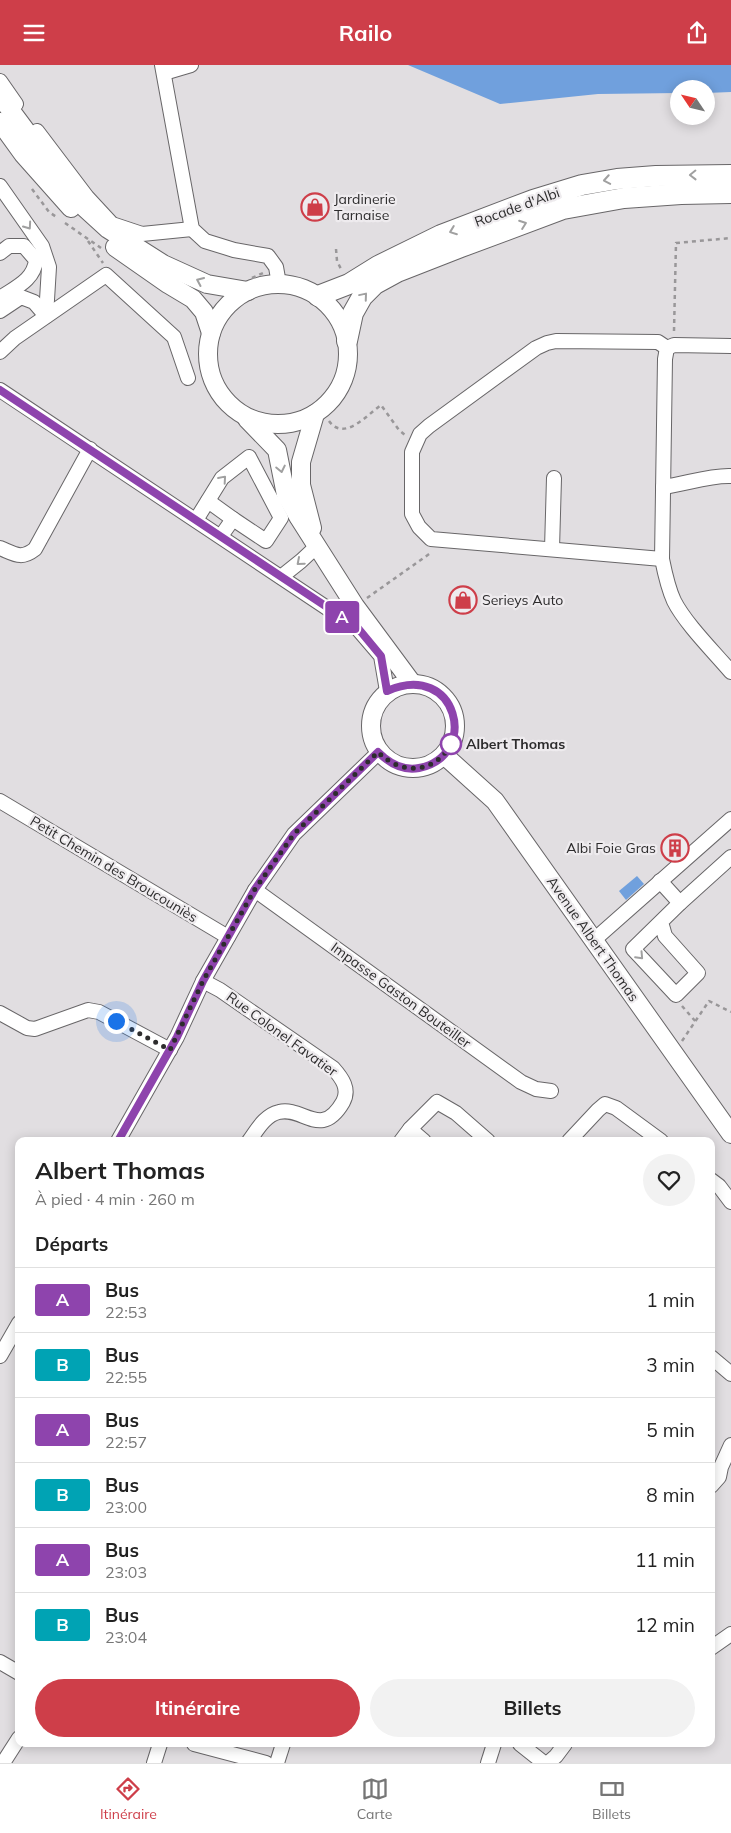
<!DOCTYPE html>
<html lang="fr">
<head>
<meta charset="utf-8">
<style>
  body { margin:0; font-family:Mulish,sans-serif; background:#f2f2f2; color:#222; height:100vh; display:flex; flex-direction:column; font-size:19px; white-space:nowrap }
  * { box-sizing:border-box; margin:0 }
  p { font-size:16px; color:#767676 }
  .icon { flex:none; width:28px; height:28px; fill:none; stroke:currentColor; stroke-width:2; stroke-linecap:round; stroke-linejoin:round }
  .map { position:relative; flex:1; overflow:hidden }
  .details { position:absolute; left:15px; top:1072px; width:700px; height:610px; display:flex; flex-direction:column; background:#fff; border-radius:10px; box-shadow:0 2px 12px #0003 }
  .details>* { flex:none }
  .badge { padding:0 10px; border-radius:4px; font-size:18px; line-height:32px }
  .needle { width:32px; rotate:305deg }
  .tools { position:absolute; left:670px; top:15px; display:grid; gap:10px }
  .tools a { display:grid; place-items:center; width:45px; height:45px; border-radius:50%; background:#fff; box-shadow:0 2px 12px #0003; font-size:25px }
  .you { position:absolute; width:25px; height:25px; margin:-12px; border:4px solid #fff; border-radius:50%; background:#1a73e8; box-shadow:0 0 0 8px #1a73e833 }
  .map>.badge { position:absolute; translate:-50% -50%; box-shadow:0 0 0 2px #fff }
  h2 { padding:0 20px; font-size:19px; line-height:45px }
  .round { display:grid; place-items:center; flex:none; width:52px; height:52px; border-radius:26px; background:#f2f2f2 }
  .overview { display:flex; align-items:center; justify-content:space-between; height:85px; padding:0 20px }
  h1 { font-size:24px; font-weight:700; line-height:38px }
  .cta { display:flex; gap:10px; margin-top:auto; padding:10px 20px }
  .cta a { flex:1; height:58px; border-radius:30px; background:#ce3e49; color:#fff; font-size:20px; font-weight:700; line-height:58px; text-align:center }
  .cta a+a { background:#f2f2f2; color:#222 }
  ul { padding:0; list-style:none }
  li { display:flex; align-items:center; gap:15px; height:65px; padding:0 20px; border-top:1px solid #e0e0e0 }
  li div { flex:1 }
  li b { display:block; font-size:19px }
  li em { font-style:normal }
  li .badge { min-width:55px; font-weight:700; text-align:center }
  header { display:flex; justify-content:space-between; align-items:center; height:65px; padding:0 20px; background:#ce3e49; color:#fff; font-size:22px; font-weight:700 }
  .tab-bar { display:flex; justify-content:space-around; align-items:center; height:70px; border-top:1px solid #e0e0e0; background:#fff; font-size:14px; color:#767676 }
  .tab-bar a { display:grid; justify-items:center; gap:2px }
  .tab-bar .on { color:#ce3e49 }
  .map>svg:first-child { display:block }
  .water { fill:#70a0dd }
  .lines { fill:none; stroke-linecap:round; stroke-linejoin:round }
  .minor-casing { stroke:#686668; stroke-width:16 }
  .major-casing { stroke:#686668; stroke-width:20 }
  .highway-casing { stroke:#686668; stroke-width:22 }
  .path { stroke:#999799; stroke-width:2.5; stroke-dasharray:4 4; stroke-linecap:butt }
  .minor { stroke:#fff; stroke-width:14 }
  .major { stroke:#fff; stroke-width:18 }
  .highway { stroke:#fff; stroke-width:20 }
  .oneway { stroke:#a0a0a0 }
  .line-casing { stroke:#fff; stroke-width:11 }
  .line { stroke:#8e44ad; stroke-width:8 }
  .walk { stroke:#2d2c2d; stroke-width:5; stroke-dasharray:0 9 }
  .stop-dot { fill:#fff; stroke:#8e44ad; stroke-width:2.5 }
  .labels { text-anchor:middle; stroke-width:4.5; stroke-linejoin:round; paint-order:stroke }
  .poi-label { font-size:14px; fill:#2d2c2d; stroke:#eeebee; text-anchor:start }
  .street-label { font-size:14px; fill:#2d2c2d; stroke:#eeebee }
  .stop-label { font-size:14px; font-weight:bold; fill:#2d2c2d; stroke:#eeebee; text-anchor:start }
</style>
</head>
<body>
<header><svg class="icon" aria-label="menu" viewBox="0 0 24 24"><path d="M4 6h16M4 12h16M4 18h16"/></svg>Railo<svg class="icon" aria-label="share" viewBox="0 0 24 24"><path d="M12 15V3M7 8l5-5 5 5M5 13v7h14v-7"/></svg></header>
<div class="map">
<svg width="731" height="1698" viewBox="0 0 731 1698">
  <rect width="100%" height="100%" fill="#e1dee1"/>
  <g class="water">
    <path d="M408 0H731V27L706 28V24H679V28L598 29 500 39Z"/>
    <path d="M637 811 644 819 626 835 619 826Z"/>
  </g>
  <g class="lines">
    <g class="minor-casing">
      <g id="minor">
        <path d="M162 0 192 164 205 176 234 185 268 191 276 202 279 219"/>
        <path d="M164 8 191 0"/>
        <path d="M0 16 16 39"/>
        <path d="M37 66 87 132 112 159 142 169 192 164"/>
        <path d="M0 121 42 181 49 202 46 251"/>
        <path d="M0 188 9 181H24L36 195C34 215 16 222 0 233"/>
        <path d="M0 246 21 232 34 237 46 251"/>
        <path d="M667 283 665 294 662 494C665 509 668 523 674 536 685 558 714 587 731 607"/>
        <path d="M667 283 674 280 731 281"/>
        <path d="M0 287 15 273 106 210 174 272 188 313"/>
        <path d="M0 325 357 563 381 591 387 626"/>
        <path d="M663 422C686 419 709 410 731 411"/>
        <path d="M208 436 233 454"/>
        <path d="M196 455 222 413 249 392 281 453 266 476 233 454 221 471"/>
        <path d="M0 483C15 489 21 495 35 484L90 384"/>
        <path d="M552 484 554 413"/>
        <path d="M662 494 431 474 419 462 412 449V387L420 369 429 361 536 283 547 278 556 276 658 277 667 283"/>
        <path d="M281 512 301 496 317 481"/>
        <path d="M0 736 228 872"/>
        <path d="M660 816 680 838 633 884 676 930 698 908 665 871 661 857"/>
        <path d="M255 825 521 1017 536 1024 551 1026"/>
        <path d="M680 838 731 792"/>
        <path d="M594 875 731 754"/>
        <path d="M203 916 220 925 333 1003C342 1013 350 1024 343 1037 321 1075 303 1041 279 1047 265 1050 257 1065 249 1076"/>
        <path d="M0 948 27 963 35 964 88 945 99 947 170 985"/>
        <path d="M118 1076 177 972 203 916 255 825 294 769 379 687"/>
        <path d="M401 1076 410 1064"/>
        <path d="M424 1076 410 1064 437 1037 456 1048 488 1076"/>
        <path d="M569 1076 598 1045 605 1039 616 1043 661 1076"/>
        <path d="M711 1115 719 1121 731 1137"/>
        <path d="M0 1291 19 1258"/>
        <path d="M711 1292 731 1309"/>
        <path d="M711 1421 719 1412 721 1402 731 1380"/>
        <path d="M711 1583 731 1569"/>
        <path d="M0 1597 19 1608"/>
        <path d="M194 1679 266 1698"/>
        <path d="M520 1679 544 1698"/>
        <path d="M3 1698 19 1673"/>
        <path d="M154 1698 160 1679"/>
        <path d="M277 1698 283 1679"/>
        <path d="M488 1698 494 1679"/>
        <path d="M548 1698 556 1691 565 1679"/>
      </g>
    </g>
    <g class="major-casing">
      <g id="major">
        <path d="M0 31 67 121 85 143 108 164 163 199 207 219 248 226"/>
        <path d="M0 57 23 89 71 143"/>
        <path d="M115 182 168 219 193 234 204 247 211 268"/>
        <circle cx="278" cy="289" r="70"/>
        <path d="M247 354 277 385 286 430 299 453 355 541 412 618"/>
        <path d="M312 463 301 420V397L315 349"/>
        <circle cx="413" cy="661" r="42"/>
        <path d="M444 690 495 736 731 1069"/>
      </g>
    </g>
    <g class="highway-casing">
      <g id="highway">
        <path d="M318 231 349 219 378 201 441 170 533 135 582 120 617 114 656 111 731 110"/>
        <path d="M347 276 353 248 362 232 375 219 397 207 461 182 563 144 624 133 681 129 731 128"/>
      </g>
    </g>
    <g class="path">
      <path d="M32 124 49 147 58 153"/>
      <path d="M65 158 101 183"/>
      <path d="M88 176 103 198"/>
      <path d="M336 184 337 196 342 206"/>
      <path d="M252 213 263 208"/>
      <path d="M674 266 676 178 731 173"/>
      <path d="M329 356C344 377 367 350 381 340L399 365 405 370"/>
      <path d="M367 533 432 487"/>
      <path d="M682 941 696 957"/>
      <path d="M682 976 709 936 731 947"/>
    </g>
    <use href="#minor" class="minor"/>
    <use href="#major" class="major"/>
    <use href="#highway" class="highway"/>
  </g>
  <defs><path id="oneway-chevron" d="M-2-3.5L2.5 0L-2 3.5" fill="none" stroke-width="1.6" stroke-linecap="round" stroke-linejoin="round" transform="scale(1.25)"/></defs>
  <g class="oneway">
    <use href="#oneway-chevron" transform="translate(693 110) rotate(179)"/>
    <use href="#oneway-chevron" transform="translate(607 115) rotate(170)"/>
    <use href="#oneway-chevron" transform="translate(523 159) rotate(-20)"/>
    <use href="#oneway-chevron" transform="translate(28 161) rotate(55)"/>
    <use href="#oneway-chevron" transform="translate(453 166) rotate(159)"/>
    <use href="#oneway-chevron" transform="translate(200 216) rotate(-156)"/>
    <use href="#oneway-chevron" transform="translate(364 231) rotate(-50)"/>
    <use href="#oneway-chevron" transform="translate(281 404) rotate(78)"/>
    <use href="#oneway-chevron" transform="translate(223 414) rotate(-49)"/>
    <use href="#oneway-chevron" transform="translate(300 497) rotate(139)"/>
    <use href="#oneway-chevron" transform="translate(640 891) rotate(47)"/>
  </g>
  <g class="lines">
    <g class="line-casing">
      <path id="line" d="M0 325 357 562 381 591 387 626C458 595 480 691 419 703 403 706 389 698 378 687L294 769 255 824 203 916 177 972 118 1076"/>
    </g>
    <use href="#line" class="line"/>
    <path class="walk" d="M116 956 170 985 203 916 255 824 294 769 378 687C403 712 436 707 451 679"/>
  </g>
  <defs>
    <g id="shop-ring" transform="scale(1.4375)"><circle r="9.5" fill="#eeebee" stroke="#ce3e49" stroke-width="1.5"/><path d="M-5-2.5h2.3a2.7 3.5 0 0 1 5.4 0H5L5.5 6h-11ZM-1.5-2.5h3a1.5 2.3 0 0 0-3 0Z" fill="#ce3e49"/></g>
    <g id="building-ring" transform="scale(1.4375)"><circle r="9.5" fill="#eeebee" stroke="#ce3e49" stroke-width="1.5"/><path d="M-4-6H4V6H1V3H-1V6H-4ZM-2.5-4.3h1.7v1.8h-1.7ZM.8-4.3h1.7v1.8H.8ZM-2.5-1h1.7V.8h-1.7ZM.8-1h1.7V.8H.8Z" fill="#ce3e49"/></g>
  </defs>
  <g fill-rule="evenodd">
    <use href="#shop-ring" x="315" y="142"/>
    <use href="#shop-ring" x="463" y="535"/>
    <use href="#building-ring" x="675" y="783"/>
  </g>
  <circle class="stop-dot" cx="451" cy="679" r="10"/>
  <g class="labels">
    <g class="poi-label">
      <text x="334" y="139">Jardinerie<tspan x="334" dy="16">Tarnaise</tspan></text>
      <text x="482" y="540">Serieys Auto</text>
      <text x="656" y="788" text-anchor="end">Albi Foie Gras</text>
    </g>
    <g class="street-label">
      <text transform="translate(517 142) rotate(-20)" y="5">Rocade d'Albi</text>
      <text transform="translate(114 804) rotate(31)" y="5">Petit Chemin des Broucouniès</text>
      <text transform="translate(593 874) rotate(55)" y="5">Avenue Albert Thomas</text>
      <text transform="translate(401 930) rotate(36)" y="5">Impasse Gaston Bouteiller</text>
      <text transform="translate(282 969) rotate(36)" y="5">Rue Colonel Favatier</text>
    </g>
    <g class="stop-label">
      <text x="466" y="684">Albert Thomas</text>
    </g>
  </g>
</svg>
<div class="tools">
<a><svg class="needle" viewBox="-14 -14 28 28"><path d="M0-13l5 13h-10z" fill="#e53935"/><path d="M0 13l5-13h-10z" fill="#767676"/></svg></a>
</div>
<div class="you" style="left:116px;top:956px"></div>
<b class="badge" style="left:342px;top:552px;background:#8e44ad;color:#fff">A</b>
<section class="details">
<div class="overview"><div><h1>Albert Thomas</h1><p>À pied · 4 min · 260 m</p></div><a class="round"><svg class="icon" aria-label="heart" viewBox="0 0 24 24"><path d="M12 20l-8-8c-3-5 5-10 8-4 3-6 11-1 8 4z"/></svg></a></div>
<h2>Départs</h2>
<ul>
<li><span class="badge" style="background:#8e44ad;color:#fff">A</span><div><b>Bus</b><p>22:53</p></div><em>1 min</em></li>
<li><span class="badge" style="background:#00a3b4;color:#fff">B</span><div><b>Bus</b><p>22:55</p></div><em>3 min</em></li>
<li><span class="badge" style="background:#8e44ad;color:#fff">A</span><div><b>Bus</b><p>22:57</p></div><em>5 min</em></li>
<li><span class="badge" style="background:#00a3b4;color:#fff">B</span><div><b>Bus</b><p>23:00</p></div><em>8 min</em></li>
<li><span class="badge" style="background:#8e44ad;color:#fff">A</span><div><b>Bus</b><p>23:03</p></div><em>11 min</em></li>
<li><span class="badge" style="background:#00a3b4;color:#fff">B</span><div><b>Bus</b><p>23:04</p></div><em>12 min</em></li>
</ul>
<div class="cta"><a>Itinéraire</a><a>Billets</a></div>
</section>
</div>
<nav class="tab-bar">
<a class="on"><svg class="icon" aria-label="directions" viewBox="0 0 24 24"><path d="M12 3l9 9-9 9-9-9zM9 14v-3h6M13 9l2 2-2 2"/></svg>Itinéraire</a>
<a><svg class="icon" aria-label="map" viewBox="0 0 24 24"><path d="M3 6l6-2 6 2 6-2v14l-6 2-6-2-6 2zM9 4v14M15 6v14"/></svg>Carte</a>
<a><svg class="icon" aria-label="tickets" viewBox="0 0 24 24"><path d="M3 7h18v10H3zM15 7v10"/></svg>Billets</a>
</nav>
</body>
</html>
